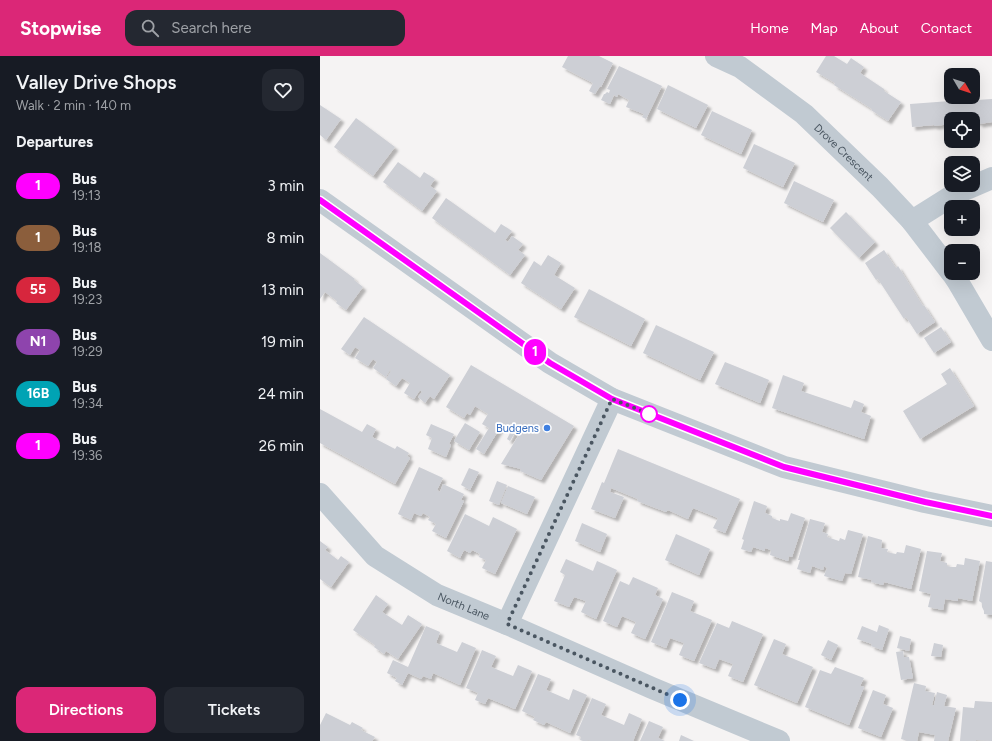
<!DOCTYPE html>
<html lang="en">
<head>
<meta charset="utf-8">
<style>
  body { margin:0; font-family:Figtree,sans-serif; background:#242831; color:#f1f3f6; height:100vh; display:flex; flex-direction:column; font-size:15px; white-space:nowrap }
  * { box-sizing:border-box; margin:0 }
  p { font-size:13px; color:#9ea1a6 }
  .icon { flex:none; width:22px; height:22px; fill:none; stroke:currentColor; stroke-width:2; stroke-linecap:round; stroke-linejoin:round }
  .map { position:relative; flex:1; overflow:hidden }
  .sheet { display:flex; flex-direction:column; background:#171b24; width:320px }
  .sheet>* { flex:none }
  .badge { padding:0 8px; border-radius:13px; font-size:14px; line-height:26px }
  .needle { width:26px; rotate:129deg }
  .tools { position:absolute; left:624px; top:12px; display:grid; gap:8px }
  .tools a { display:grid; place-items:center; width:36px; height:36px; border-radius:8px; background:#171b24; box-shadow:0 4px 16px #0002; font-size:20px }
  .you { position:absolute; width:20px; height:20px; margin:-10px; border:3px solid #fff; border-radius:50%; background:#1a73e8; box-shadow:0 0 0 6px #1a73e833 }
  .map>.badge { position:absolute; translate:-50% -50%; box-shadow:0 0 0 2px #fff }
  h2 { padding:0 16px; font-size:15px; line-height:36px }
  .round { display:grid; place-items:center; flex:none; width:42px; height:42px; border-radius:12px; background:#242831 }
  .summary { display:flex; align-items:center; justify-content:space-between; height:68px; padding:0 16px }
  h1 { font-size:19px; font-weight:600; line-height:30px }
  .action { display:flex; gap:8px; margin-top:auto; padding:8px 16px }
  .action a { flex:1; height:46px; border-radius:12px; background:#db2777; color:#fff; font-size:16px; font-weight:600; line-height:46px; text-align:center }
  .action a+a { background:#242831; color:#f1f3f6 }
  ul { padding:0; list-style:none }
  li { display:flex; align-items:center; gap:12px; height:52px; padding:0 16px }
  li div { flex:1 }
  li b { display:block; font-size:15px }
  li em { font-style:normal }
  li .badge { min-width:44px; font-weight:700; text-align:center }
  header { display:flex; align-items:center; gap:24px; box-sizing:border-box; height:56px; padding:0 20px; background:#db2777; color:#fff }
  header strong { font-size:19px }
  nav { display:flex; gap:22px; margin-inline-start:auto; font-size:14px }
  .search { width:280px; height:36px; background:#242831; display:flex; align-items:center; gap:10px; box-sizing:border-box; padding:0 14px; border-radius:12px; color:#9ea1a6; font-size:15px }
  main { display:flex; flex:1; min-height:0 }
  .map>svg:first-child { display:block }
  .building { fill:#cdcfd5; filter:url(#shadow) }
  .lines { fill:none; stroke-linecap:round; stroke-linejoin:round }
  .street { stroke:#c1cad2; stroke-width:22 }
  .line-casing { stroke:#fff; stroke-width:9 }
  .line { stroke:#f0f; stroke-width:6 }
  .walk { stroke:#4a5661; stroke-width:4; stroke-dasharray:0 7.2 }
  .stop-dot { fill:#fff; stroke:#f0f; stroke-width:2 }
  .shop-dot { fill:#3f7fe0; stroke:#fff; stroke-width:1.5 }
  .labels { text-anchor:middle; stroke-width:3.5; stroke-linejoin:round; paint-order:stroke }
  .street-label { font-size:11px; fill:#4a5661; stroke:#fff }
  .shop-label { font-size:11px; fill:#366cbe; stroke:#fff; text-anchor:end }
</style>
</head>
<body>
<header>
<strong>Stopwise</strong>
<div class="search"><svg class="icon" aria-label="search" viewBox="0 0 24 24"><circle cx="10" cy="10" r="6"/><path d="M15 15l6 6"/></svg>Search here</div>
<nav><a>Home</a><a>Map</a><a>About</a><a>Contact</a></nav>
</header>
<main>
<section class="sheet">
<div class="summary"><div><h1>Valley Drive Shops</h1><p>Walk · 2 min · 140 m</p></div><a class="round"><svg class="icon" aria-label="heart" viewBox="0 0 24 24"><path d="M12 20l-8-8c-3-5 5-10 8-4 3-6 11-1 8 4z"/></svg></a></div>
<h2>Departures</h2>
<ul>
<li><span class="badge" style="background:#f0f;color:#fff">1</span><div><b>Bus</b><p>19:13</p></div><em>3 min</em></li>
<li><span class="badge" style="background:#8b5e3c;color:#fff">1</span><div><b>Bus</b><p>19:18</p></div><em>8 min</em></li>
<li><span class="badge" style="background:#d7263d;color:#fff">55</span><div><b>Bus</b><p>19:23</p></div><em>13 min</em></li>
<li><span class="badge" style="background:#8e44ad;color:#fff">N1</span><div><b>Bus</b><p>19:29</p></div><em>19 min</em></li>
<li><span class="badge" style="background:#00a3b4;color:#fff">16B</span><div><b>Bus</b><p>19:34</p></div><em>24 min</em></li>
<li><span class="badge" style="background:#f0f;color:#fff">1</span><div><b>Bus</b><p>19:36</p></div><em>26 min</em></li>
</ul>
<div class="action"><a>Directions</a><a>Tickets</a></div>
</section>
<div class="map">
<svg width="672" height="685" viewBox="0 0 672 685">
  <defs>
    <filter id="shadow"><feDropShadow dx="3.5" dy="3.5" stdDeviation="1" flood-color="#0004"/></filter>
  </defs>
  <rect width="100%" height="100%" fill="#f5f3f3"/>
  <g class="building">
    <path d="M248 0H279L293 7 281 31 280 30 275 38 269 35 273 27 242 11Z"/>
    <path d="M506 0H514L527 8 531 2 544 11 540 17 564 33V35L581 46 568 65 551 54 552 53 514 29 515 27 496 16Z"/>
    <path d="M299 10 342 30 326 63 322 61 324 58 306 51 309 44 298 38 297 41 294 39 290 48 281 44 284 38H285L287 36 289 37 290 34 287 33Z"/>
    <path d="M348 29 388 49 376 72 337 53Z"/>
    <path d="M657 43V44L672 43V66L659 68V66H653V63H631V68L614 70V69L592 71 590 48Z"/>
    <path d="M0 49 21 63 6 84 0 79Z"/>
    <path d="M392 55 432 74 421 98 381 79Z"/>
    <path d="M36 62 75 91 53 120 14 91Z"/>
    <path d="M434 88 475 107 463 131 423 112Z"/>
    <path d="M78 106 100 122 104 116 115 123 110 130 117 135 102 155 63 126Z"/>
    <path d="M474 125 514 144 503 166 464 147Z"/>
    <path d="M126 142 175 177 181 168 192 175 185 184 188 186 192 180 203 188 198 194 205 199 190 219 112 162Z"/>
    <path d="M526 156 555 186 539 202 510 172Z"/>
    <path d="M564 194 576 212 578 210 603 250 604 249 615 266 597 278 586 261 584 263 558 223 556 224 545 207Z"/>
    <path d="M0 197 35 223 34 224 43 231 26 254 16 247 17 245 5 236 0 243Z"/>
    <path d="M228 199 241 207 234 219 255 232 241 253 201 227 214 205 221 210Z"/>
    <path d="M269 233 325 263 311 290 254 261Z"/>
    <path d="M44 261 130 319 114 343 110 340 105 347 98 341 102 336 100 334 94 343 84 337 90 327 82 322 76 330 66 323 71 315 70 314 66 321 53 312 57 306 53 303 48 310 35 302 40 294 35 291 30 299 21 293Z"/>
    <path d="M336 269 394 296 380 324 323 297Z"/>
    <path d="M621 271 631 286 614 297 604 282Z"/>
    <path d="M405 306 449 324 440 347 395 328Z"/>
    <path d="M151 309 254 370 221 424 200 415 201 413 181 408 200 377 196 375 190 385 187 383 191 375 188 373 189 371 183 367 164 398 156 393 169 372 162 368 168 358 155 350 150 359 147 357 144 362 126 351Z"/>
    <path d="M630 312 654 350 600 383 583 355 627 328 621 318Z"/>
    <path d="M463 319 484 327 481 335 484 336 531 352 534 344 544 348 541 356 551 360 544 383 452 352Z"/>
    <path d="M0 353 42 376 47 368 56 373 52 381 75 393 77 390 89 397 87 400 90 402 75 428 0 387Z"/>
    <path d="M145 367 160 376 149 394 134 385Z"/>
    <path d="M111 368 134 378 129 388 131 389 126 401 108 393 112 382 106 379Z"/>
    <path d="M298 393 420 443 405 477 393 472 398 462 373 452 368 463 348 454 346 456 317 445 318 443 291 432 290 436 304 441 295 462 271 453 282 426 284 427Z"/>
    <path d="M99 411 123 422 117 434 120 436 123 428 144 438 141 444 144 445 126 482 112 475 116 468 108 464 110 461 103 457 101 460 94 457 91 464 78 458Z"/>
    <path d="M149 412 159 416 150 434 141 429Z"/>
    <path d="M177 425 187 429 179 449 169 445Z"/>
    <path d="M188 430 215 441 207 458 181 447Z"/>
    <path d="M434 445 447 450 445 457 452 460V462L457 464 460 465V463L468 465 471 457 485 462 472 501 469 500 468 505 450 499 451 494 445 492V495L433 491 431 496 421 493 424 484 422 483Z"/>
    <path d="M145 458 169 470 173 461 197 473 175 518 162 512 166 504 159 501 160 498 152 494 150 497 144 494 140 502 127 495Z"/>
    <path d="M490 463 505 467 502 476 508 478 507 481 519 485 520 482 525 484 528 474 543 478 531 518 525 517 522 525 504 520 507 512 504 510 503 514 492 510 490 517 477 513 480 504H478Z"/>
    <path d="M262 467 287 478 280 496 255 485Z"/>
    <path d="M356 478 390 493 379 519 345 504Z"/>
    <path d="M548 480 562 484 561 492 568 493 567 496 571 497 576 498 577 496 584 497 586 489 601 493 591 533 564 526 563 529 551 526 552 524 538 521Z"/>
    <path d="M0 485 8 491 5 494 18 504 21 500 29 506 11 531 0 523Z"/>
    <path d="M607 495 622 497 620 505 627 507V510L631 511H636L637 508 644 509 645 502 660 505 652 545 638 542V545L625 543 623 554 608 551 611 538 599 535Z"/>
    <path d="M246 503 273 515 277 505 297 514 276 563 261 556 266 545 254 541 249 551 234 545 245 519 240 516Z"/>
    <path d="M666 505 672 506V559L664 558V555L662 551V547L659 545Z"/>
    <path d="M313 521 338 532 335 539 343 543 325 583 311 577 316 566 302 560 297 571 283 565 300 525 309 529Z"/>
    <path d="M352 536 374 545 370 555 392 564 374 605 359 599 364 587 350 582 346 592 331 586Z"/>
    <path d="M56 539 68 548 62 556 82 569 88 559 102 568 78 603 66 595 64 598 54 591 55 589 33 574Z"/>
    <path d="M412 565 443 578 423 626 408 620 413 608 399 603 395 613 379 607 397 567 409 572Z"/>
    <path d="M559 569 569 573 562 594 551 590 552 588 537 583 542 570 557 576Z"/>
    <path d="M106 570 120 576 116 587 137 596 142 586 156 592 140 629 113 617 111 623 103 620 101 623 88 617 82 629 75 625 77 622 67 617 73 604 88 611Z"/>
    <path d="M580 580 591 583 589 595 577 592Z"/>
    <path d="M454 583 466 588 462 598 493 611 477 647 434 629Z"/>
    <path d="M508 584 518 589 511 604 501 599Z"/>
    <path d="M614 587 623 589 621 601 611 600Z"/>
    <path d="M162 594 176 600 171 611 193 620 198 609 212 615 195 653 168 642 165 648 155 644 158 637 146 632Z"/>
    <path d="M583 595 584 601H589L593 622 581 624 576 596Z"/>
    <path d="M515 611 544 622 540 630 544 631 529 669 485 651 500 614 511 618Z"/>
    <path d="M218 618 231 623 226 634 249 644 253 633 267 639 250 677 226 666 224 669 213 664 215 661 202 655Z"/>
    <path d="M594 627 606 630 605 635 615 637 612 649H614L617 636 627 639 624 650 636 652 628 685H614L615 679 599 676 597 685H588L581 683Z"/>
    <path d="M553 634 566 639 563 648 573 652 561 681 538 672Z"/>
    <path d="M272 642 286 648 281 659 304 669 309 657 322 663 313 685H270L268 684 267 685H263L260 684 261 681 256 679Z"/>
    <path d="M655 645 672 646V685L656 684V685H640L643 651 654 652Z"/>
    <path d="M6 657 30 669 32 666 43 672 41 674 55 681 52 685H0V669Z"/>
    <path d="M329 665 343 671 338 682 345 685H320Z"/>
    <path d="M361 679 374 685H359Z"/>
  </g>
  <g class="lines">
    <g class="street">
      <path id="s1" d="M396 0 420 11 484 58 560 131 592 165 631 216"/>
      <path d="M0 144 230 307 292 343 464 411 605 446 672 460"/>
      <path d="M592 165 635 138 672 122"/>
      <path d="M632 217 638 226 672 284"/>
      <path id="s2" d="M0 438 55 500 117 539 187 568 332 632 459 685"/>
      <path d="M187 568 292 343"/>
    </g>
  </g>
  <g class="lines">
    <g class="line-casing">
      <path id="line" d="M0 144 230 307 292 343 464 411 605 446 672 460"/>
    </g>
    <use href="#line" class="line"/>
    <path class="walk" d="M329 358 335 360 292 343 187 568 360 644"/>
  </g>
  <circle class="stop-dot" cx="329" cy="358" r="8"/>
  <circle class="shop-dot" cx="227" cy="372" r="4"/>
  <g class="labels">
    <g class="street-label">
      <text dy="4" stroke="none"><textPath href="#s1" startOffset="161">Drove Crescent</textPath></text>
      <text dy="4" stroke="none"><textPath href="#s2" startOffset="185">North Lane</textPath></text>
    </g>
    <g class="shop-label">
      <text x="219" y="376">Budgens</text>
    </g>
  </g>
</svg>
<div class="tools">
<a><svg class="needle" viewBox="-14 -14 28 28"><path d="M0-13l5 13h-10z" fill="#e53935"/><path d="M0 13l5-13h-10z" fill="#9ea1a6"/></svg></a>
<a><svg class="icon" aria-label="locate" viewBox="0 0 24 24"><circle cx="12" cy="12" r="6"/><path d="M12 2v4M12 18v4M2 12h4M18 12h4"/></svg></a>
<a><svg class="icon" aria-label="layers" viewBox="0 0 24 24"><path d="M12 4l9 5-9 5-9-5zM3 14l9 5 9-5"/></svg></a>
<a>+</a>
<a>−</a>
</div>
<div class="you" style="left:360px;top:644px"></div>
<b class="badge" style="left:215px;top:296px;background:#f0f;color:#fff">1</b>
</div>
</main>
</body>
</html>
